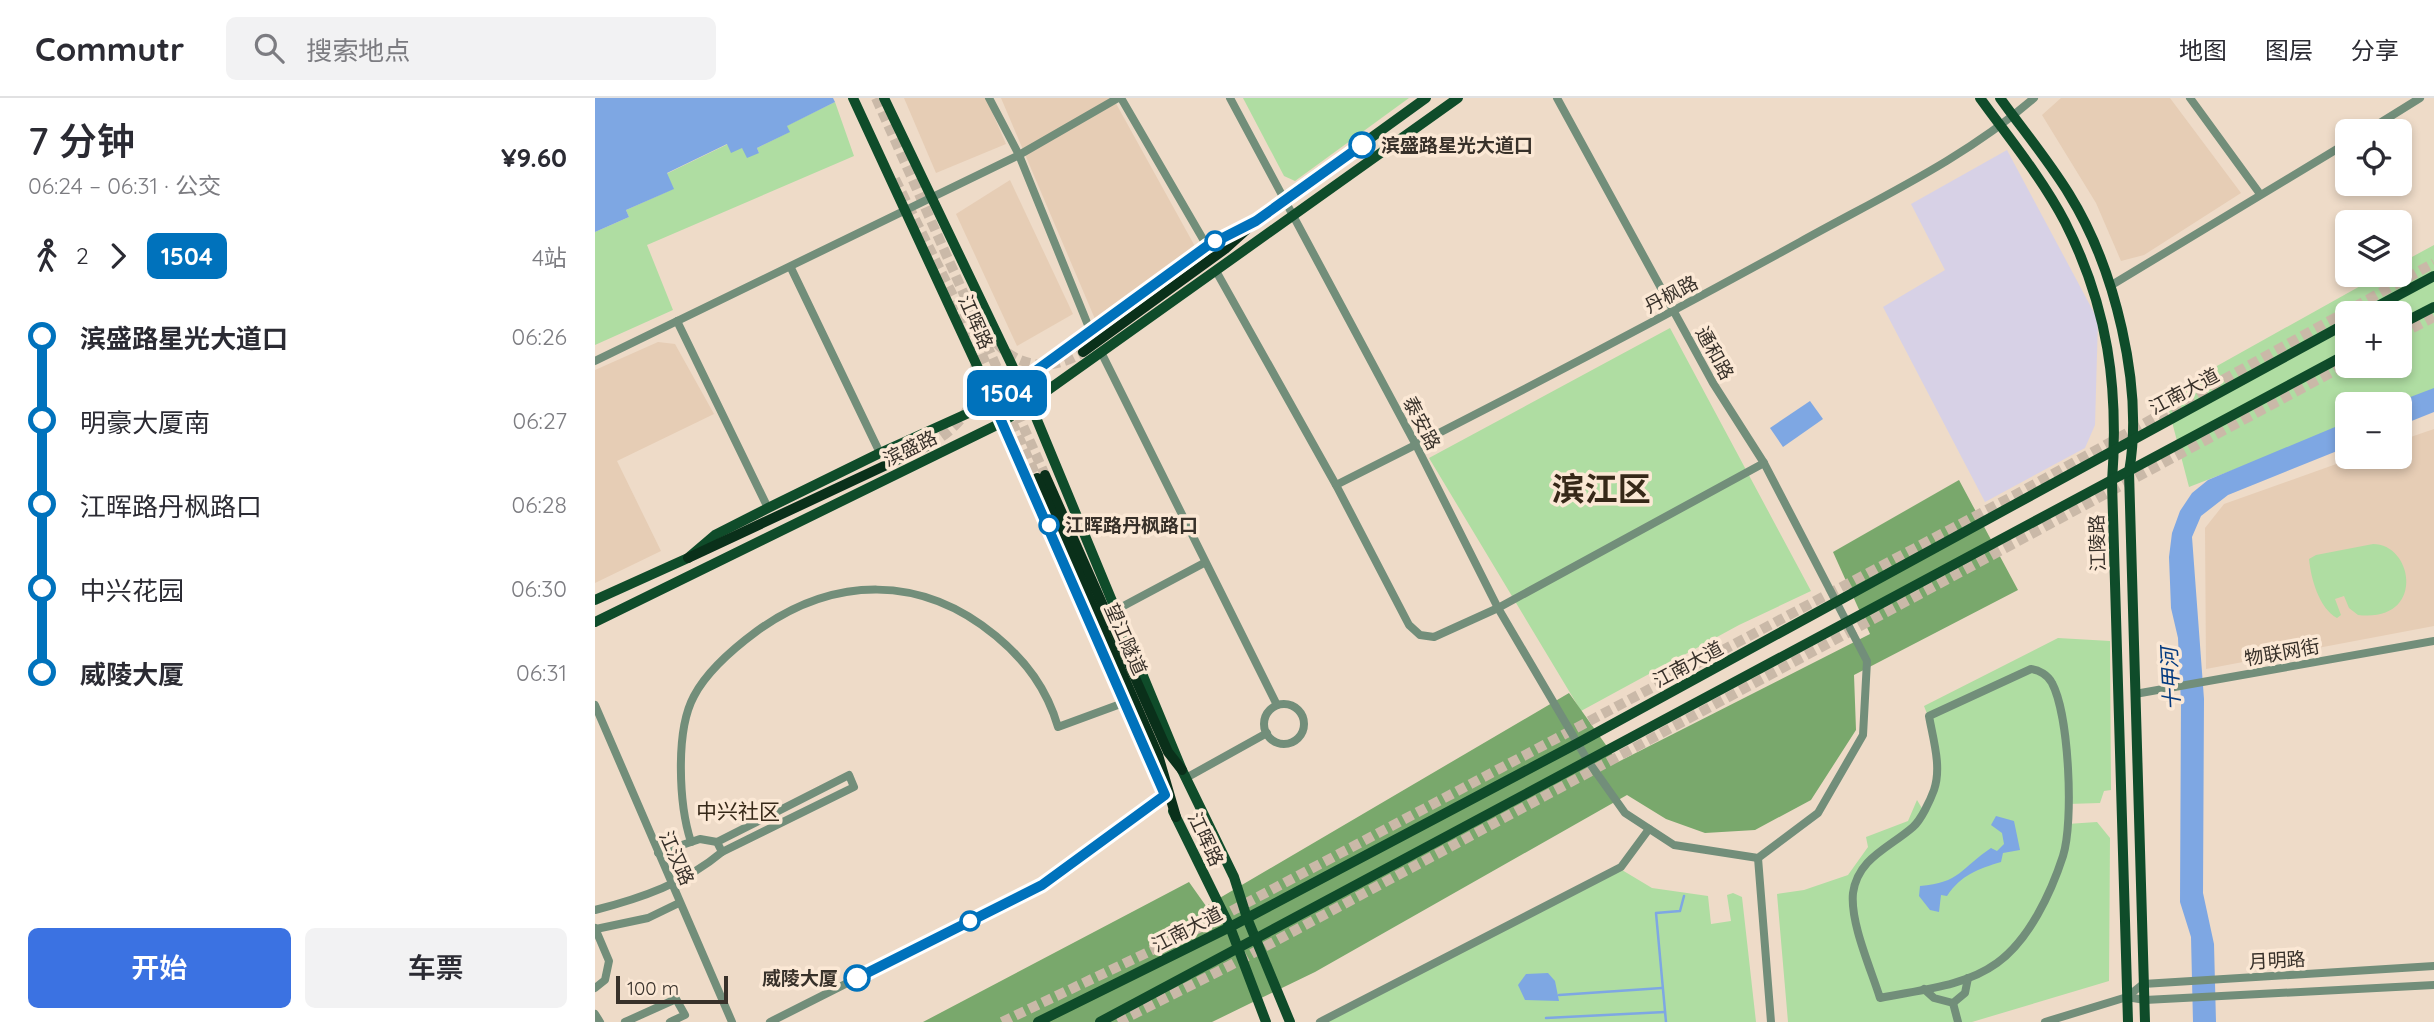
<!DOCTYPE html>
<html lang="zh">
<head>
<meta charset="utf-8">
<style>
  body { margin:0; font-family:Quicksand,"Noto Sans SC",sans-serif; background:#f2f2f3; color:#2b2b33; height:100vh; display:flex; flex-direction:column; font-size:26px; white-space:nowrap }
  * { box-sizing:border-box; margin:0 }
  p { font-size:23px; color:#7c7c81 }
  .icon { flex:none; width:38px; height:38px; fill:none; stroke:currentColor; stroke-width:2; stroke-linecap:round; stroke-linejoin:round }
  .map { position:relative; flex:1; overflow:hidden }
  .details { display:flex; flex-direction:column; background:#fff; width:595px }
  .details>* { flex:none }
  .badge { padding:0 14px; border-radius:10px; font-size:24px; line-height:46px }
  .tools { position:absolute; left:1740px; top:21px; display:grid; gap:14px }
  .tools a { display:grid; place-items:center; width:77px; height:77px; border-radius:10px; background:#fff; box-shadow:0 4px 10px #0003; font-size:35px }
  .scale { position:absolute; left:21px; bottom:18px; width:112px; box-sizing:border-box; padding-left:7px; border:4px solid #38312a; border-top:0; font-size:19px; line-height:24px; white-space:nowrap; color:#38312a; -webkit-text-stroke:5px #fbe8d5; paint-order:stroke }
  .map>.badge { position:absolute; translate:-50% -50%; box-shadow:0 0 0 4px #fff }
  .legs { display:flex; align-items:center; gap:10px; height:77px; padding:0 28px; font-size:23px }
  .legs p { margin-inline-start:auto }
  .headline { display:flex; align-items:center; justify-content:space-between; height:119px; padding:0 28px }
  h1 { font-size:38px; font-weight:600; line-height:52px }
  .button { display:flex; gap:14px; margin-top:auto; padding:14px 28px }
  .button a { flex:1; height:80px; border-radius:10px; background:#3b72e2; color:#fff; font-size:28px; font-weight:600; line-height:80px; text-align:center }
  .button a+a { background:#f2f2f3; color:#2b2b33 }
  ul { padding:0 28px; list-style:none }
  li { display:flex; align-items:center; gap:24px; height:84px; font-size:26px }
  li i { display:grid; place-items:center; width:10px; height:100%; margin:0 9px; background:currentColor }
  li i::after { content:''; width:18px; height:18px; margin:-9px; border:5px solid; border-radius:50%; background:#fff }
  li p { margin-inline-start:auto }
  li:first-child i { background:linear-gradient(#0000 50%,currentColor 0) }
  li:last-child i { background:linear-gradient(currentColor 50%,#0000 0) }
  header { display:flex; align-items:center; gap:42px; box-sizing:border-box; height:98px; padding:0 35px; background:#fff; border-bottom:2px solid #e1e1e2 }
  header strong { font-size:33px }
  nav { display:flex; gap:38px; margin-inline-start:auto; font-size:24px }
  .search { width:490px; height:63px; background:#f2f2f3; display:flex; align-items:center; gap:18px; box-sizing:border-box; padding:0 24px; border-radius:10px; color:#7c7c81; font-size:26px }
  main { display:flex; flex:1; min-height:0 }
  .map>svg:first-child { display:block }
  .built { fill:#e6cdb5 }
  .medical { fill:#d7d1e6 }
  .green { fill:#afdda2; fill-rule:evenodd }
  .forest { fill:#79a86c }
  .water { fill:#7ea7e3 }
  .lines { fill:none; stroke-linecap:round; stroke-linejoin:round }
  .stream { stroke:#7ea7e3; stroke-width:2.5 }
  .highway-tunnel { stroke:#cab9a8; stroke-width:10; stroke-dasharray:10 5; stroke-linecap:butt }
  .minor { stroke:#728e7a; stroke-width:8 }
  .major { stroke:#0f4c2a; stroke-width:10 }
  .highway { stroke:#0a301a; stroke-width:10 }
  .line-1-casing { stroke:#fff; stroke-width:16 }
  .line-1 { stroke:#0072bc; stroke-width:10 }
  .stop-1-dot { fill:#fff; stroke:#0072bc; stroke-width:3.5 }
  .labels { text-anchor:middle; stroke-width:7; stroke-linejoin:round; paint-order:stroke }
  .stop-label { font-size:19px; font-weight:bold; fill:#38312a; stroke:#fbe8d5; text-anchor:start }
  .street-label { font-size:19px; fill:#38312a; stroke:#fbe8d5 }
  .water-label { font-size:21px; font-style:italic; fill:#053b80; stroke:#fbe8d5 }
  .neighbourhood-label { font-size:21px; fill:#362818; stroke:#fbe8d5 }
  .town-label { font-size:33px; font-weight:bold; fill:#362818; stroke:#fbe8d5 }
</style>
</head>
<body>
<header>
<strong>Commutr</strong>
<div class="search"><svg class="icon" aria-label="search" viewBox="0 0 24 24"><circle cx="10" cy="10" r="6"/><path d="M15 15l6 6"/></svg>搜索地点</div>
<nav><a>地图</a><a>图层</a><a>分享</a></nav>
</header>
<main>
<section class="details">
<div class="headline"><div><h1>7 分钟</h1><p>06:24 – 06:31 · 公交</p></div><b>¥9.60</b></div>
<div class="legs"><svg class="icon" aria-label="walk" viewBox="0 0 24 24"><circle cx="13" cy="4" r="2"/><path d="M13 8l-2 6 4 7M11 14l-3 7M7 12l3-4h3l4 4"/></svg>2<svg class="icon" aria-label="forward" viewBox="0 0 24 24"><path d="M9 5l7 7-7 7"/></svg><b class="badge" style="background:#0072bc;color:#fff">1504</b><p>4站</p></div>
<ul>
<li><i style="color:#0072bc"></i><b>滨盛路星光大道口</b><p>06:26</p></li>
<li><i style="color:#0072bc"></i><span>明豪大厦南</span><p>06:27</p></li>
<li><i style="color:#0072bc"></i><span>江晖路丹枫路口</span><p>06:28</p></li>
<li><i style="color:#0072bc"></i><span>中兴花园</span><p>06:30</p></li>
<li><i style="color:#0072bc"></i><b>威陵大厦</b><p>06:31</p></li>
</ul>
<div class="button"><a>开始</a><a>车票</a></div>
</section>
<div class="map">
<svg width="1839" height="924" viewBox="0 0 1839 924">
  <rect width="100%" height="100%" fill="#eedbc8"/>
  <g class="built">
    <path d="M309 0H391L411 46 341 75Z"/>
    <path d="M406 0H518L602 152 500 221Z"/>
    <path d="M1466 0H1575L1646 95 1549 157 1526 163 1501 105 1447 17Z"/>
    <path d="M415 82 478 216 422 248 361 116Z"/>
    <path d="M63 244 80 246 119 316 22 363 66 453 0 485V272Z"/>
    <path d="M1839 331V528L1611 571 1610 430 1629 406 1761 359H1804V343Z"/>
  </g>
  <path class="medical" d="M1412 52 1503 222 1500 327 1490 350 1390 404 1288 209 1350 172 1316 106Z"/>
  <g class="green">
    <path d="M648 0H814L700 83 689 78Z"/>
    <path d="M240 4 259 58 52 147 78 212 0 247V134L34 119 31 112 78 91 71 76 133 46 164 55 162 50 194 34 191 28Z"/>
    <path d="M1839 147V294L1804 306H1752V328L1594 389 1570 297 1785 177H1804V166ZM1752 215H1804V268H1752Z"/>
    <path d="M1075 230 1216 493 1144 527 986 613 834 360Z"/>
    <path d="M1778 446C1819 446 1831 525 1763 517L1754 510 1749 498 1740 501 1746 517 1742 520C1724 510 1716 481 1714 461L1721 457Z"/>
    <path d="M1463 540 1515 543 1516 692 1509 693 1505 705 1473 706 1472 726 1502 724 1515 740 1514 883 1377 924H1193L1182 796 1209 792 1253 777 1273 749 1271 739 1313 723 1322 702 1328 712C1347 678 1344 644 1329 608Z"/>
    <path d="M1027 772 1057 790 1113 798 1116 826 1136 823 1132 797 1138 795 1147 799 1161 924H732Z"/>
  </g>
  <path class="forest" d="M1364 382 1423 492 1259 577 1261 632 1216 702 1160 732 1110 735 1071 721 1032 697 720 874 617 924H328L594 784 611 808 974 595 1023 664 1275 536 1238 454Z"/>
  <g class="water">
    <path d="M0 0H238L240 4 192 28 195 34 162 50 164 55 152 60 147 50 136 55 132 46 72 75 79 91 31 112 34 119 0 134Z"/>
    <path d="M1839 290V314L1804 328V306H1797Z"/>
    <path d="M1215 303 1228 321 1188 349 1175 330Z"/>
    <path d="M1752 324V349L1633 397 1606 418 1597 439 1609 601 1608 795 1619 846 1621 924H1598L1596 839 1585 804 1586 605 1583 540 1576 510 1574 459 1577 435 1585 413 1597 395 1613 382Z"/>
    <path d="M1401 718 1419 723 1425 752 1408 755 1406 764C1383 771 1366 777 1352 798L1346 797 1344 814 1335 812 1324 798 1325 788C1365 785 1366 770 1396 750L1402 753 1409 746 1407 735 1396 727Z"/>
    <path d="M953 875 960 883 964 903 930 902 923 887 931 876Z"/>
  </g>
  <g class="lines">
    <g class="stream">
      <path d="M964 897 1067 890"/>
      <path d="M951 920 1070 914"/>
      <path d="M1071 924 1061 815 1085 813 1089 798"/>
    </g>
    <g class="highway-tunnel">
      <path d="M281 0 450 377"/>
      <path d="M300 81 383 248 442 380"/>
      <path d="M392 233C415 268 452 277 488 254"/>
      <path d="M1804 237 1839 219"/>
      <path d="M334 347C366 328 386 304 380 265"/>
      <path d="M407 924 612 826 1420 397 1839 165"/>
      <path d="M523 924 634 868 1752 266"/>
    </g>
    <g class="minor">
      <path d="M394 0 424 57 495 232"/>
      <path d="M526 0 612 148"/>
      <path d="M635 0 821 347 903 510 993 663 1030 715 1079 747 1163 760 1223 715 1268 637 1272 563 1169 365 1118 285 962 0"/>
      <path d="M1595 0 1665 96"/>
      <path d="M1772 33 1825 0"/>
      <path d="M196 170 285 355"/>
      <path d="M621 173 741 387 814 527 825 537 839 539 903 510 1169 365"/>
      <path d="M1515 188 1752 45"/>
      <path d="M82 223 173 410"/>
      <path d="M506 254 682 607"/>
      <path d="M0 263 424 57 523 0"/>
      <path d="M741 387C897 309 1052 228 1205 144 1284 100 1371 60 1439 0"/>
      <path d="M519 513 609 465"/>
      <path d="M1436 571C1444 572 1453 577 1457 585 1474 617 1479 723 1468 758 1456 795 1434 842 1402 865 1369 889 1323 892 1285 900 1276 871 1255 825 1258 795 1263 760 1294 750 1318 729 1326 722 1335 703 1339 692 1347 669 1338 641 1334 618Z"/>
      <path d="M1540 596 1839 543"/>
      <circle cx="689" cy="626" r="20"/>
      <path d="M0 607 137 924"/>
      <path d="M591 680 672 635"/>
      <path d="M96 744C84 707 80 633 99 598 112 573 139 550 162 533 239 478 326 476 401 538 431 563 452 591 463 629L531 604"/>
      <path d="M122 744 254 677 259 689 127 754"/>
      <path d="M1163 760 1176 924"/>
      <path d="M0 812C47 800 90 785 127 754L122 744 105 741 63 755"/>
      <path d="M0 830 14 863 10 882 0 890"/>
      <path d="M1 831 53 820 84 805"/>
      <path d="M1329 891 1339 900 1358 905 1370 895 1373 880"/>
      <path d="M1532 899 1550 902 1839 887"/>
      <path d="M1358 905 1363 924"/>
      <path d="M0 916 5 924"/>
      <path d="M30 924 81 901 90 917 75 924"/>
      <path d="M175 924 447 787 570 697"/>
      <path d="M725 924 1026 769 1054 731"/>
      <path d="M1450 924 1532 899 1548 886 1839 868"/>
    </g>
    <g class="major">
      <path d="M258 0 408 324 571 700"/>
      <path d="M289 0 435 305 587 672 639 779 652 820 695 924"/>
      <path d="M1385 0C1414 40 1447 80 1470 124 1513 209 1524 289 1517 384L1533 924"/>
      <path d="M1405 0C1428 32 1453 62 1474 96 1520 170 1549 289 1534 374L1550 924"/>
      <path d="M1770 215 1839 178"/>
      <path d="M1804 227 1839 209"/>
      <path d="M0 502 93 460 120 437 173 410 285 355 398 304 612 148 661 123 831 0"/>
      <path d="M0 524 408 324 863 0"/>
      <path d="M578 713 635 829 671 924"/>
      <path d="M443 924 635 829 983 645 1752 225"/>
      <path d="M505 924 1752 256"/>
    </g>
    <g class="highway">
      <path d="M488 254 630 151 661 123"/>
      <path d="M450 377 573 654 587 672"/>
      <path d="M442 380 563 657 581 719"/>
      <path d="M93 460 334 347"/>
    </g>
  </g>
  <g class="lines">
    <g class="line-1-casing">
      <path id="line-1" d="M262 880 447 787 570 697 398 304 612 148 661 123 767 47"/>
    </g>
    <use href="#line-1" class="line-1"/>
  </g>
  <g class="stop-1-dot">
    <circle cx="767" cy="47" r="12"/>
    <circle cx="620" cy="143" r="9"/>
    <circle cx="454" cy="427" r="9"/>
    <circle cx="375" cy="823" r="9"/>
    <circle cx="262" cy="880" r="12"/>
  </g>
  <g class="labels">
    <g class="stop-label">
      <text x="786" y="54">滨盛路星光大道口</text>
      <text x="470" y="434">江晖路丹枫路口</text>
      <text x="243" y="887" text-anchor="end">威陵大厦</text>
    </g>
    <g class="street-label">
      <text transform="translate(1076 196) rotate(-28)" y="7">丹枫路</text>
      <text transform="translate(381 224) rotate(66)" y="7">江晖路</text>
      <text transform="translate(1120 255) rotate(61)" y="7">通和路</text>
      <text transform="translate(1589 293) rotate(-28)" y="7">江南大道</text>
      <text transform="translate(827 325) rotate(62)" y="7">泰安路</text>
      <text transform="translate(315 350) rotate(-26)" y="7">滨盛路</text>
      <text transform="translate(1502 445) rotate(-92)" y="7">江陵路</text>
      <text transform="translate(531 541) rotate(66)" y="7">望江隧道</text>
      <text transform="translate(1687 554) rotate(-10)" y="7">物联网街</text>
      <text transform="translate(1093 566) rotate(-28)" y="7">江南大道</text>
      <text transform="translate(611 741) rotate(65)" y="7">江晖路</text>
      <text transform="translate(82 760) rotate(66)" y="7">江汉路</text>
      <text transform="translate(592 831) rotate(-27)" y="7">江南大道</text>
      <text transform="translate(1682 862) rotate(-3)" y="7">月明路</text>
    </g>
    <g class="water-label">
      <text transform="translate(1576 581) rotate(-93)" y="7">十甲河</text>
    </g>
    <g class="neighbourhood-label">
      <text x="143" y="721">中兴社区</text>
    </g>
    <g class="town-label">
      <text x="1006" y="403">滨江区</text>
    </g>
  </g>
</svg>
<div class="tools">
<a><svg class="icon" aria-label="locate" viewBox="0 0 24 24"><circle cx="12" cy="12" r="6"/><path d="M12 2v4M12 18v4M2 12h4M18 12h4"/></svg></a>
<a><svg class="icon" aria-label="layers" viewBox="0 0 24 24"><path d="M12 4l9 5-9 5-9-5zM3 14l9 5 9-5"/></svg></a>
<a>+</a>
<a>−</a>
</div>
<div class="scale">100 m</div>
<b class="badge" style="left:412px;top:295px;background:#0072bc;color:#fff">1504</b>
</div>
</main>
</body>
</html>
